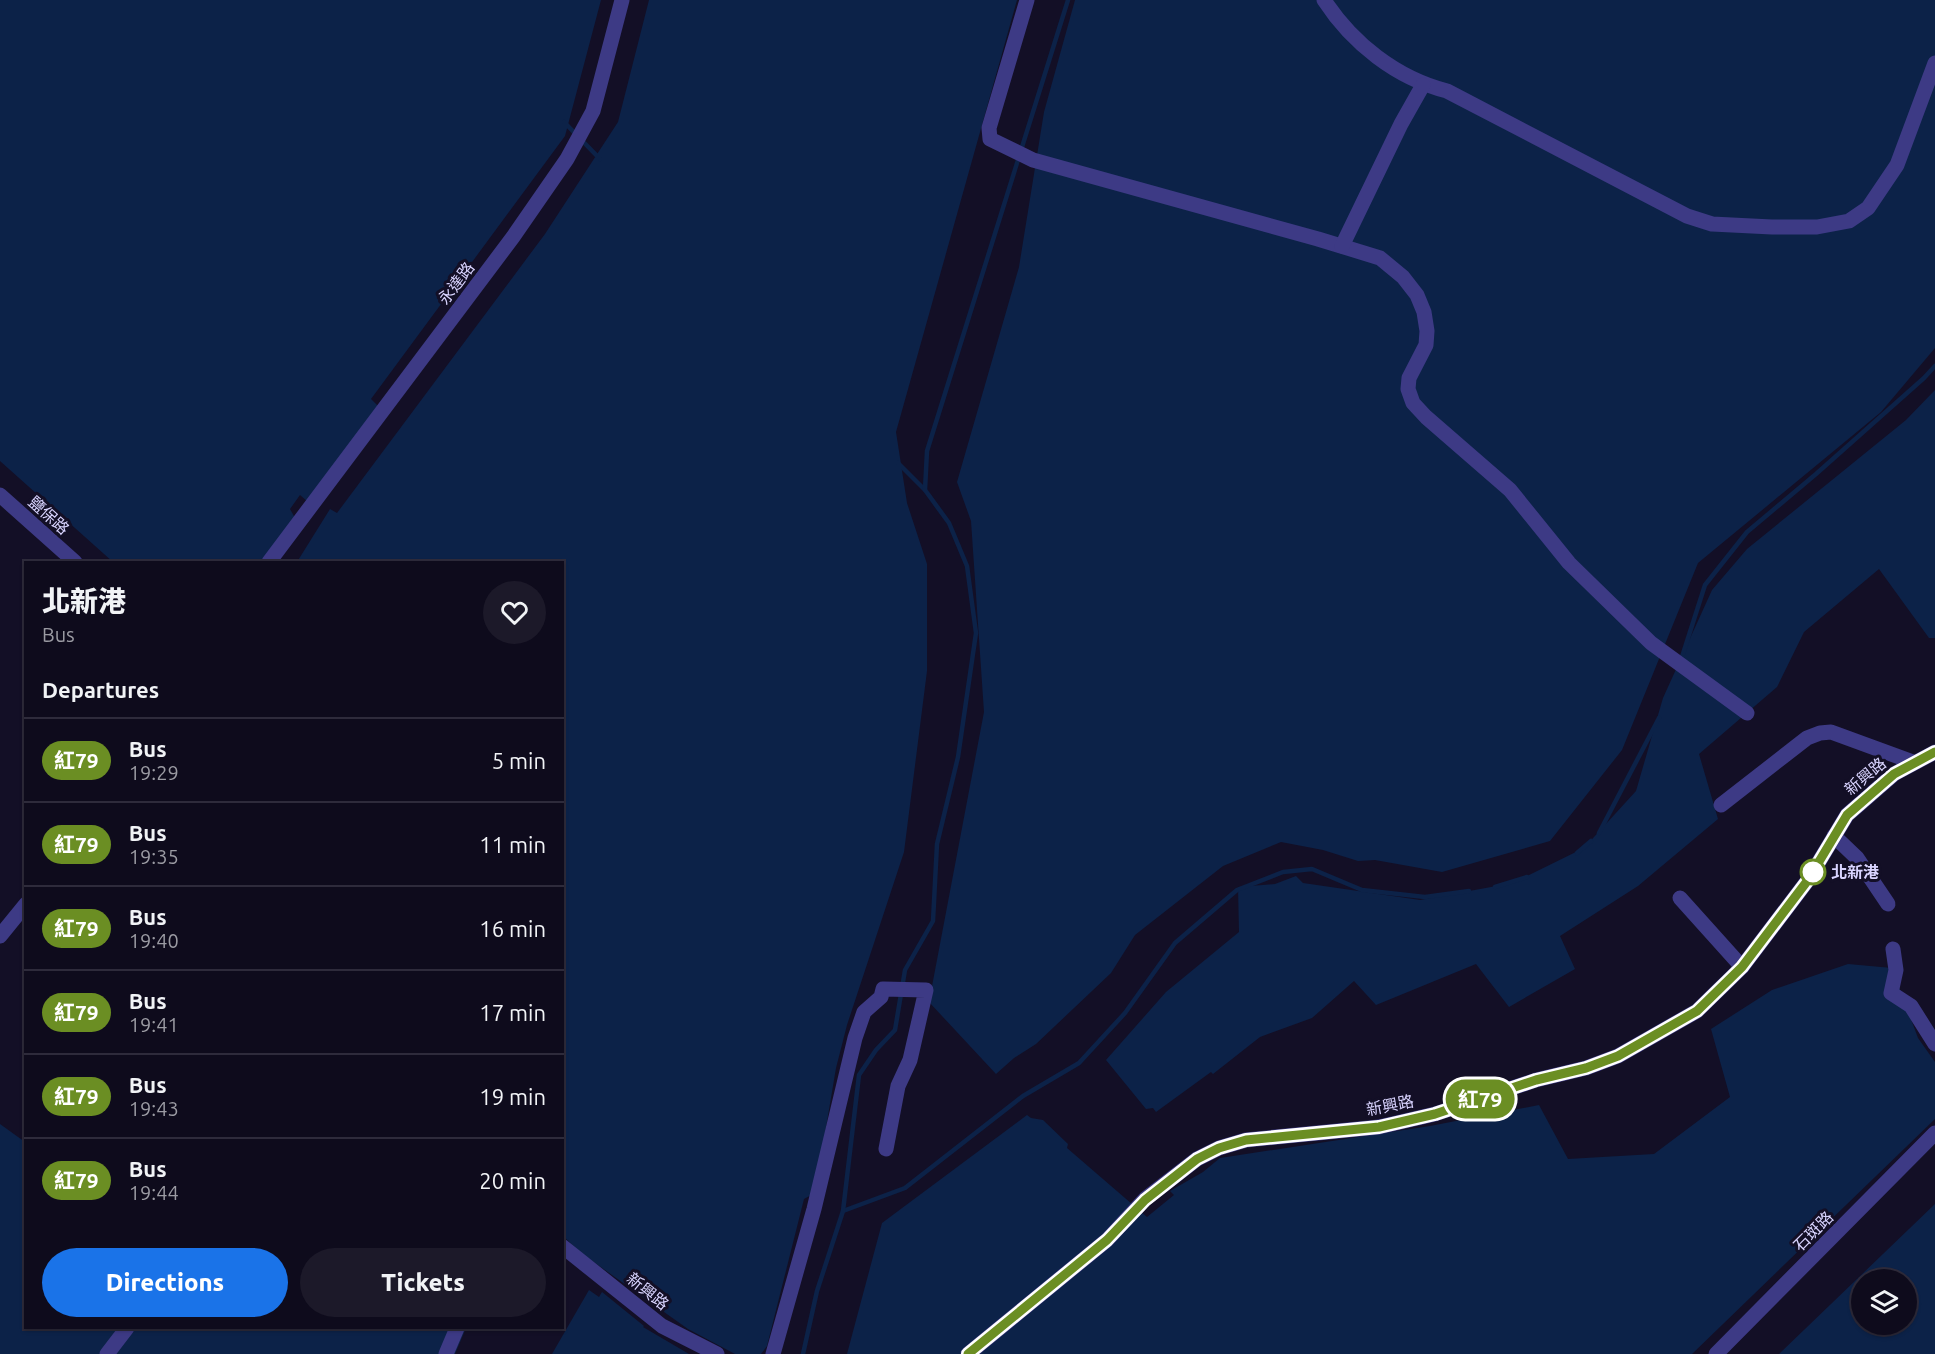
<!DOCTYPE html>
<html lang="en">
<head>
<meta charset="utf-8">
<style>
  body { margin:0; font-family:Ubuntu,"Noto Sans TC",sans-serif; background:#1c1929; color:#f1f3f6; height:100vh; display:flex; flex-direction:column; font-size:22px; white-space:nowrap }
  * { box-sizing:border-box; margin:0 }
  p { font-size:20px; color:#9b9ba3 }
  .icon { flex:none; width:33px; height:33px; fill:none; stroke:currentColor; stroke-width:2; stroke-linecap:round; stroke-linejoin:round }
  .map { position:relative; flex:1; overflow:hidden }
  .side { position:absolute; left:24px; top:561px; width:540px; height:768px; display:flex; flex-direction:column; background:#0e0b1c; border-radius:0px; box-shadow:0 2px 4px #0004,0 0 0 2px #2e2b3b }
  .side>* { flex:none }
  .badge { padding:0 12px; border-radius:20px; font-size:21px; line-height:39px }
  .fabs { position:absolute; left:1851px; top:1269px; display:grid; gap:12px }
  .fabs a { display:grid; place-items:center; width:66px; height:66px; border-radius:50%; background:#0e0b1c; box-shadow:0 2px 4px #0004,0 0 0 2px #2e2b3b; font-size:30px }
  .map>.badge { position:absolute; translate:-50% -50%; box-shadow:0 0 0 3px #fff }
  h2 { padding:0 18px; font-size:22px; line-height:54px }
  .round { display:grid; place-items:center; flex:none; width:63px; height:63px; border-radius:32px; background:#1c1929 }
  .headline { display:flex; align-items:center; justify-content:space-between; height:102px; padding:0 18px }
  h1 { font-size:28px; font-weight:800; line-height:45px }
  .cta { display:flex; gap:12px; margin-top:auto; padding:12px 18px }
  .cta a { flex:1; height:69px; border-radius:36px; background:#1a73e8; color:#fff; font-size:24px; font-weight:800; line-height:69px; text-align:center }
  .cta a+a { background:#1c1929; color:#f1f3f6 }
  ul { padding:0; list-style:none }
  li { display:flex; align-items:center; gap:18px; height:84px; padding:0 18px; border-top:2px solid #2e2b3b }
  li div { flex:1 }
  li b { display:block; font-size:22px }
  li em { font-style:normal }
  li .badge { min-width:66px; font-weight:700; text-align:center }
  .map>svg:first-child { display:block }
  .water { fill:#0c2248; fill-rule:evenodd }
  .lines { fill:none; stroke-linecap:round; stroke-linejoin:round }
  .stream { stroke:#0c2248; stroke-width:4.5 }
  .minor { stroke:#3d3a85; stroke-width:15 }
  .line-casing { stroke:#fff; stroke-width:14 }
  .line { stroke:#6b8e23; stroke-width:9 }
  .stop-dot { fill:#fff; stroke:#6b8e23; stroke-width:3 }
  .labels { text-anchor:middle; stroke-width:6; stroke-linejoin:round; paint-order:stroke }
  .street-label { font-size:16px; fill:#d9d4ff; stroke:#130f26 }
  .stop-label { font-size:16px; font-weight:bold; fill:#d9d4ff; stroke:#130f26; text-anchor:start }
</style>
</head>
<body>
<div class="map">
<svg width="1935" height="1354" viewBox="0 0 1935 1354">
  <rect width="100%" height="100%" fill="#130f26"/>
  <g class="water">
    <path d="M0 0H601L565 136 371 399 379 407 308 502 300 495 290 509 295 518 262 562H113L0 461Z"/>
    <path d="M649 0H1017L896 432 907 503 927 564V671L904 852 847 1025 836 1068 815 1193 804 1199 767 1346 761 1354H735L688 1329 581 1253 563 1236 562 562H297L330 509 337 513 545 234 618 122Z"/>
    <path d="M1075 0H1935V348L1881 412 1698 563 1622 750 1550 841 1442 872 1375 860 1358 861 1323 850 1281 842 1223 866 1135 935 1111 973 1036 1044 1014 1058 996 1074 929 1002 984 712 971 521 957 482 1019 267 1044 112Z"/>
    <path d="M1935 390V638H1929L1879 569 1804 632 1777 687 1699 754 1718 819 1638 886 1560 936 1575 969 1509 1007 1476 964 1376 1005 1354 981 1312 1018 1260 1037 1213 1074 1211 1072 1156 1112 1153 1108 1146 1109 1106 1060 1166 992 1239 932 1238 887 1275 884 1296 876 1303 883 1420 900 1513 883 1584 848 1636 791 1663 698 1712 590 1747 549 1906 420Z"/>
    <path d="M1848 964 1892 968 1918 1038 1935 1062V1119L1692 1354H847L882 1223 1027 1115 1031 1118 1043 1120 1068 1144 1067 1148 1147 1217 1174 1195 1170 1191 1203 1172 1220 1158 1430 1126 1539 1105 1568 1159 1654 1154 1730 1097 1711 1029 1772 990Z"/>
    <path d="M0 1124 25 1142 26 1328H466L455 1354H0Z"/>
    <path d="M1935 1204V1354H1779ZM1862 1280H1906V1324H1862Z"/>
    <path d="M589 1290 599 1297 602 1292 644 1326 643 1327 689 1354H552Z"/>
  </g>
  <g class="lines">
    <g class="stream">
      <path d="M564 122 600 159"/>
      <path d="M898 463 925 490"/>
      <path d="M1681 660 1705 585 1747 532 1816 474 1924 378 1935 366"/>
      <path d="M1599 833 1659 718"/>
      <path d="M1577 853 1591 841"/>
      <path d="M1495 887 1527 877"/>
      <path d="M843 1211 905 1188 1023 1096 1079 1063 1125 1013 1175 943 1237 890 1283 872 1312 869 1362 890 1425 897 1469 891"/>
      <path d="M803 1354 817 1291 843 1211 859 1075 876 1050 895 1030 905 970 933 921 937 844 958 757 976 633 967 566 949 523 925 490 927 451 1068 0"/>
    </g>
    <g class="minor">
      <path d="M1027 0 989 128 990 139 1033 160 1318 239 1380 258 1403 277 1417 295 1424 312 1427 331 1426 345 1409 378 1408 389 1413 403 1426 417 1510 490 1569 563 1651 643 1747 713"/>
      <path d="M1324 0C1352 43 1396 78 1447 91L1687 216 1712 224 1772 227H1817L1849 221 1868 208 1897 165 1935 63"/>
      <path d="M1342 246 1401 124 1423 85"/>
      <path d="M0 495 75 562"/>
      <path d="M269 562 513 237 567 159 593 111 622 0"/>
      <path d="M1721 805 1807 738 1820 733 1831 732 1913 762"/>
      <path d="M1834 836 1857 858 1888 904"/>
      <path d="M1680 898 1742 967"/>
      <path d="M0 936 26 904"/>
      <path d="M1893 949 1896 970 1891 993 1911 1006 1935 1044"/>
      <path d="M562 1246 662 1326 717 1354"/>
      <path d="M107 1354 127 1328"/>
      <path d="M446 1354 457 1328"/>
      <path d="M773 1354 814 1209 855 1038 864 1012 881 997 883 989 926 990 910 1060 898 1086 886 1149"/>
      <path d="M968 1354 1107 1240 1145 1199 1197 1159 1219 1148 1246 1140 1379 1127 1435 1114 1536 1080 1586 1068 1618 1056 1697 1011 1742 967 1808 880 1847 815 1894 774 1935 752"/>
      <path d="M1716 1354 1935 1133"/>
    </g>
  </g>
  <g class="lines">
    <g class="line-casing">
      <path id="line" d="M968 1354 1107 1240 1145 1200 1197 1159 1219 1148 1246 1140 1379 1127 1435 1114 1536 1080 1586 1068 1618 1056 1697 1011 1742 967 1808 880 1847 815 1894 774 1935 752"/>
    </g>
    <use href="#line" class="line"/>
  </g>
  <circle class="stop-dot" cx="1813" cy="872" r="12"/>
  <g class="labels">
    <g class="street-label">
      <text transform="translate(456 283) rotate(-53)" y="6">永達路</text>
      <text transform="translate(49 515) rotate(42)" y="6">鹽保路</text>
      <text transform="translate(1865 776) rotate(-40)" y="6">新興路</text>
      <text transform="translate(1390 1105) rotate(-11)" y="6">新興路</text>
      <text transform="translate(1813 1231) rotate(-45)" y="6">石斑路</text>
      <text transform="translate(648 1291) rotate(39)" y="6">新興路</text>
    </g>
    <g class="stop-label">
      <text x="1831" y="878">北新港</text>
    </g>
  </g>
</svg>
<div class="fabs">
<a><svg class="icon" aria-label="layers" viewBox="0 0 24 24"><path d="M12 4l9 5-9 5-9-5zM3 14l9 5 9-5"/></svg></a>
</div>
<b class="badge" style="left:1480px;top:1099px;background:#6b8e23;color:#fff">紅79</b>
<section class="side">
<div class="headline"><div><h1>北新港</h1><p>Bus</p></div><a class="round"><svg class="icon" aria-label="heart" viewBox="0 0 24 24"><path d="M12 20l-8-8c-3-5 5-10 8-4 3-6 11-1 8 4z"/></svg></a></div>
<h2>Departures</h2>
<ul>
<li><span class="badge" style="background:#6b8e23;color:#fff">紅79</span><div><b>Bus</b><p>19:29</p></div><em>5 min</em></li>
<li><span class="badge" style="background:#6b8e23;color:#fff">紅79</span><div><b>Bus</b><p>19:35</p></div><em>11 min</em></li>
<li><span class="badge" style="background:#6b8e23;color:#fff">紅79</span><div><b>Bus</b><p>19:40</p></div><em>16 min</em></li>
<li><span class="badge" style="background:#6b8e23;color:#fff">紅79</span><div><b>Bus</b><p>19:41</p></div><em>17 min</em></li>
<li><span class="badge" style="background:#6b8e23;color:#fff">紅79</span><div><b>Bus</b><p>19:43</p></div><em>19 min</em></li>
<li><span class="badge" style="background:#6b8e23;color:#fff">紅79</span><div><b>Bus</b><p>19:44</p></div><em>20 min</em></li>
</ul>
<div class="cta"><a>Directions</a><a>Tickets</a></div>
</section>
</div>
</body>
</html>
